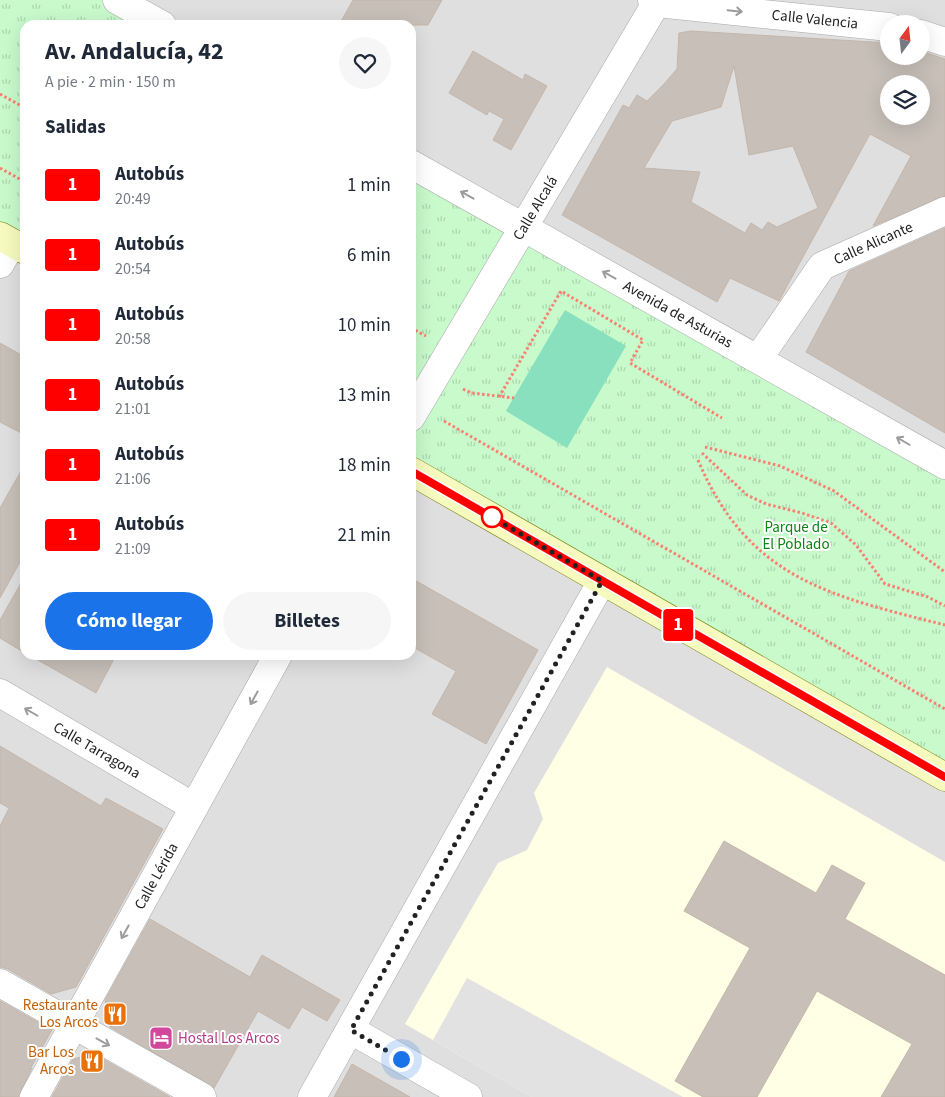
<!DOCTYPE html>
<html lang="es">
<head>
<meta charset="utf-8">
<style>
  body { margin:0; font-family:"Source Sans 3",sans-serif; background:#f6f6f7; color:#1f2937; height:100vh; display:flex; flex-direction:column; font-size:19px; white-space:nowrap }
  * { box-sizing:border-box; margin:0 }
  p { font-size:16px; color:#747a83 }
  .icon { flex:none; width:28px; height:28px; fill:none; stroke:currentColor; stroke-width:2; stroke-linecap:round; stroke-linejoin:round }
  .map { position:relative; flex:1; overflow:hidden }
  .details { position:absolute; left:20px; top:20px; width:396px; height:640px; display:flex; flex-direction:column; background:#fff; border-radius:15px; box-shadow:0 5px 20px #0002 }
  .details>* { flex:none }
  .badge { padding:0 10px; border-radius:4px; font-size:18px; line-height:32px }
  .needle { width:32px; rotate:15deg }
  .controls { position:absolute; left:880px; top:15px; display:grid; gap:10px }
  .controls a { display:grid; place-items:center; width:50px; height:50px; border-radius:50%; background:#fff; box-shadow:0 5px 20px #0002; font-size:25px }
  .you { position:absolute; width:25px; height:25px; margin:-12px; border:4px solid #fff; border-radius:50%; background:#1a73e8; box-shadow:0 0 0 8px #1a73e833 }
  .map>.badge { position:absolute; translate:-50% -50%; box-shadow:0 0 0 2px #fff }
  h2 { padding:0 25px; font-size:19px; line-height:45px }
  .round { display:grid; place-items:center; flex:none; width:52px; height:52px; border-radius:26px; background:#f6f6f7 }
  .headline { display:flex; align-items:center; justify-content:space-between; height:85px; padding:0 25px }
  h1 { font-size:24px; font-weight:700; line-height:38px }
  .action { display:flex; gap:10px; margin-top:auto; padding:10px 25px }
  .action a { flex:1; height:58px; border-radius:30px; background:#1a73e8; color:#fff; font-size:20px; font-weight:700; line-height:58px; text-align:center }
  .action a+a { background:#f6f6f7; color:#1f2937 }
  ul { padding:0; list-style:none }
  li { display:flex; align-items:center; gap:15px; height:70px; padding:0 25px }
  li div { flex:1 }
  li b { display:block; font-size:19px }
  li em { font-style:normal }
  li .badge { min-width:55px; font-weight:700; text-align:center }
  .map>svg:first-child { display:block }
  .residential { fill:#e0dfdf; fill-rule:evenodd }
  .education { fill:#ffffe5 }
  .park { fill:url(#park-tufts) }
  .pitch { fill:#88e0be }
  .parking { fill:#e2e2e2 }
  .building { fill:#c7bfb8; stroke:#c4b6ab; fill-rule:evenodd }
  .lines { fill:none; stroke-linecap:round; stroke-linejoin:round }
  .street-casing { stroke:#a9a9a9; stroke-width:29 }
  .secondary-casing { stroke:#707d05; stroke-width:29 }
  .path { stroke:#fa8072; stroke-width:3; stroke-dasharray:2.5 2.5; stroke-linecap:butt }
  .street { stroke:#fff; stroke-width:28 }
  .secondary { stroke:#f7fabf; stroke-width:28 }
  .oneway { stroke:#9c9c9c }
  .line-casing { stroke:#fff; stroke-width:11 }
  .line { stroke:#f00; stroke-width:8 }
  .walk { stroke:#222; stroke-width:5; stroke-dasharray:0 9 }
  .stop-dot { fill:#fff; stroke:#f00; stroke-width:2.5 }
  .labels { text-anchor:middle; stroke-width:4; stroke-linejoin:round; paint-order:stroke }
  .street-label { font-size:15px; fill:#222; stroke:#fff }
  .park-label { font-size:15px; fill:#0c8416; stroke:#fff }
  .food-label { font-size:15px; fill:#c56008; stroke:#fff; text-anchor:end }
  .hotel-label { font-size:15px; fill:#b23c85; stroke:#fff; text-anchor:start }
</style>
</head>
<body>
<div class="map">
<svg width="945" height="1097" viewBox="0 0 945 1097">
  <defs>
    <pattern id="park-tufts" width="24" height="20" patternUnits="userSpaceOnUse" patternTransform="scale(1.25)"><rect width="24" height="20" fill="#c8facc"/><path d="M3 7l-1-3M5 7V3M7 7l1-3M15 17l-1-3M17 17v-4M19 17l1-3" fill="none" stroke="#acd6af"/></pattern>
  </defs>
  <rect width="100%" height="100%" fill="#f2efe9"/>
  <path class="residential" d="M0 0H945V1097H0ZM889 24H921V56H889ZM25 25H411V655H25ZM889 84H921V116H889Z"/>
  <path class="education" d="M607 667 945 862V1097H532L405 1024 498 863 527 850 543 819 534 793Z"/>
  <g class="park">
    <path d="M0 0H117L162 25H25V250L0 236Z"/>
    <path d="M411 164 945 464V777L411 471Z"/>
  </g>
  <path class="pitch" d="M565 310 626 346 567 448 506 411Z"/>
  <path class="parking" d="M467 978 683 1097H532L433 1040Z"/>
  <g class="building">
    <path d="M353 0H442L428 25H339Z"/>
    <path d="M691 31 889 43V56H921V51L945 59V196L873 226 911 156 870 134 779 301 730 278 717 302 562 215 623 105 629 108 637 95 647 101 663 85 677 69 679 33ZM734 66 749 155 793 146 818 208 777 227 768 222 762 230 751 223 745 233 691 202 700 172 644 168 672 121 721 107ZM889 84H921V116H889Z"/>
    <path d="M473 51 523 80 525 74 547 86 511 150 493 140 504 119 489 111 487 115 449 93Z"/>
    <path d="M945 228V433L806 352 849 271Z"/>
    <path d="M0 343 25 357V435L0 422Z"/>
    <path d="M25 464V553L0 598V508Z"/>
    <path d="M25 576V653L0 638V620Z"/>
    <path d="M411 578 538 650 486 744 432 714 456 671 411 646Z"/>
    <path d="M29 655H116L96 693Z"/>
    <path d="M0 746 101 806 106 798 163 829 76 987 51 994 8 969 0 967V826L9 808 0 803Z"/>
    <path d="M724 841 816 893 832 865 865 883 845 919 945 975V1097H881L912 1044 817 991 757 1097H703L675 1081 750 948 684 911Z"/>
    <path d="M150 919 250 977 262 955 340 1000 327 1021 302 1007 289 1029 258 1011 214 1088 110 1027 105 1000Z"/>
    <path d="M0 1001 52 1030 30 1069 32 1068 18 1097H0Z"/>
    <path d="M94 1054 170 1097H52L73 1059Z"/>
    <path d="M352 1064 410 1097H334Z"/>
  </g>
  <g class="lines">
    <g class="street-casing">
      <g id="street">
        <path d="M117 0 162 25"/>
        <path d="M652 0 657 3 889 27"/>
        <path d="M921 34 945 42"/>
        <path d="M411 164 945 465"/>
        <path d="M0 264 12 243"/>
        <path d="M758 359 822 266 945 211"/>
        <path d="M411 417 658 0"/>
        <path d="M0 693 194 807"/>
        <path d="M0 983 202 1097"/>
        <path d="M351 1030 468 1097"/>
        <path d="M34 1097 278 655"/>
        <path d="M312 1097 602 581"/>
      </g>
    </g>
    <g class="secondary-casing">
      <g id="secondary">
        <path d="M0 236 25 250"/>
        <path d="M411 471 945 777"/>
      </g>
    </g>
    <g class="path">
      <path d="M0 94 25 108"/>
      <path d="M0 168 25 182"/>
      <path d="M411 328 426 336"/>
      <path d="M463 389 472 393 514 398"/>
      <path d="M499 397 561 291 643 340 630 363 722 418"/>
      <path d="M444 421 945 709"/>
      <path d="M705 447 780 466 834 491 945 572"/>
      <path d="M702 453 747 495 766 504 802 513 831 523 856 545 885 584 928 597 945 606"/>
      <path d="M698 460C748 579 830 596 945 625"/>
    </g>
    <use href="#street" class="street"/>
    <use href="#secondary" class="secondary"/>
  </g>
  <defs><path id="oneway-shaft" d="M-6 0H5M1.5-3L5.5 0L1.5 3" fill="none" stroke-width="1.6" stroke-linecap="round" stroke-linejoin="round" transform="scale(1.25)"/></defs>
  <g class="oneway">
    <use href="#oneway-shaft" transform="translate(735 11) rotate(6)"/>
    <use href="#oneway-shaft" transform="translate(467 195) rotate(-151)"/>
    <use href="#oneway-shaft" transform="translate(609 275) rotate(-151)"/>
    <use href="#oneway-shaft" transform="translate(903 441) rotate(-150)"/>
    <use href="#oneway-shaft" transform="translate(254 698) rotate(119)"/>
    <use href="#oneway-shaft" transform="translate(31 712) rotate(-150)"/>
    <use href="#oneway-shaft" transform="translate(125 932) rotate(119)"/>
    <use href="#oneway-shaft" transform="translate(103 1042) rotate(29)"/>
  </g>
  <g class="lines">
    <g class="line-casing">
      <path id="line" d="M411 471 945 777"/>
    </g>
    <use href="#line" class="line"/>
    <path class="walk" d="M401 1059 351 1030 602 581 490 516 492 517"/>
  </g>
  <defs>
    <g id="restaurant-square" transform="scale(1.25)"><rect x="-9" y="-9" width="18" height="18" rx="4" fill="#e8710a" stroke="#fff"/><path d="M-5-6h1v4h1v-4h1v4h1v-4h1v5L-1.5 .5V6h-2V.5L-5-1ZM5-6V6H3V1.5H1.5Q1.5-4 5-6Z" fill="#fff"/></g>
    <g id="hotel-square" transform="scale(1.25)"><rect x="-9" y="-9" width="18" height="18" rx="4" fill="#d1479c" stroke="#fff"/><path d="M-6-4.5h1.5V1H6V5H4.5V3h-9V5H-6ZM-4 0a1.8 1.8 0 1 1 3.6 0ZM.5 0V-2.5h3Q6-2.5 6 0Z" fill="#fff"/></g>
  </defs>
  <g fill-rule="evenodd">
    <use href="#restaurant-square" x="115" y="1014"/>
    <use href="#hotel-square" x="161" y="1038"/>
    <use href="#restaurant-square" x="92" y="1061"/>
  </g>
  <circle class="stop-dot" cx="492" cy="517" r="10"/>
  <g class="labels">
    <g class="street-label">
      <text transform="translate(815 19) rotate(6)" y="5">Calle Valencia</text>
      <text transform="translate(535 208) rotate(-59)" y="5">Calle Alcalá</text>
      <text transform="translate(873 243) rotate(-24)" y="5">Calle Alicante</text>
      <text transform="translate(678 314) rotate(29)" y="5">Avenida de Asturias</text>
      <text transform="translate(97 750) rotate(30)" y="5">Calle Tarragona</text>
      <text transform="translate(156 876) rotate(-61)" y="5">Calle Lérida</text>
    </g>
    <g class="park-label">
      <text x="796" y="532">Parque de<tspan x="796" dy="17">El Poblado</tspan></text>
    </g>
    <g class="food-label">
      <text x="98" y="1010">Restaurante<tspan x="98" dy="17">Los Arcos</tspan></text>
      <text x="74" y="1057">Bar Los<tspan x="74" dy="17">Arcos</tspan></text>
    </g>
    <g class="hotel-label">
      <text x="178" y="1043">Hostal Los Arcos</text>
    </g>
  </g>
</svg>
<div class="controls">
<a><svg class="needle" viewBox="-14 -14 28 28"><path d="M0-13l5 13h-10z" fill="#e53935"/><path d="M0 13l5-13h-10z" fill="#747a83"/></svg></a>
<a><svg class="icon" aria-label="layers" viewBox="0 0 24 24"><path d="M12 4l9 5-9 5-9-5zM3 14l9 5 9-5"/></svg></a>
</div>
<div class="you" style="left:401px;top:1059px"></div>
<b class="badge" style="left:678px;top:625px;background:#f00;color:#fff">1</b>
<section class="details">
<div class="headline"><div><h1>Av. Andalucía, 42</h1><p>A pie · 2 min · 150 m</p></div><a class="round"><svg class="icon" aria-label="heart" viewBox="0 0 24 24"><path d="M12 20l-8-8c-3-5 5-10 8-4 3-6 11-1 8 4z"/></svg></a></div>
<h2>Salidas</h2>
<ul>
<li><span class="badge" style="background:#f00;color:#fff">1</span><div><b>Autobús</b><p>20:49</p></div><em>1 min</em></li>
<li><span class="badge" style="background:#f00;color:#fff">1</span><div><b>Autobús</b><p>20:54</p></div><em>6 min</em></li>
<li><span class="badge" style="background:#f00;color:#fff">1</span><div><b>Autobús</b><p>20:58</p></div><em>10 min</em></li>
<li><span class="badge" style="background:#f00;color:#fff">1</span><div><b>Autobús</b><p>21:01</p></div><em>13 min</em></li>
<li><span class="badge" style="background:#f00;color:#fff">1</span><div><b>Autobús</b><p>21:06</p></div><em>18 min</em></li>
<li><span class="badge" style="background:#f00;color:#fff">1</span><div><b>Autobús</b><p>21:09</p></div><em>21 min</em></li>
</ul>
<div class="action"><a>Cómo llegar</a><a>Billetes</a></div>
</section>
</div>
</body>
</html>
